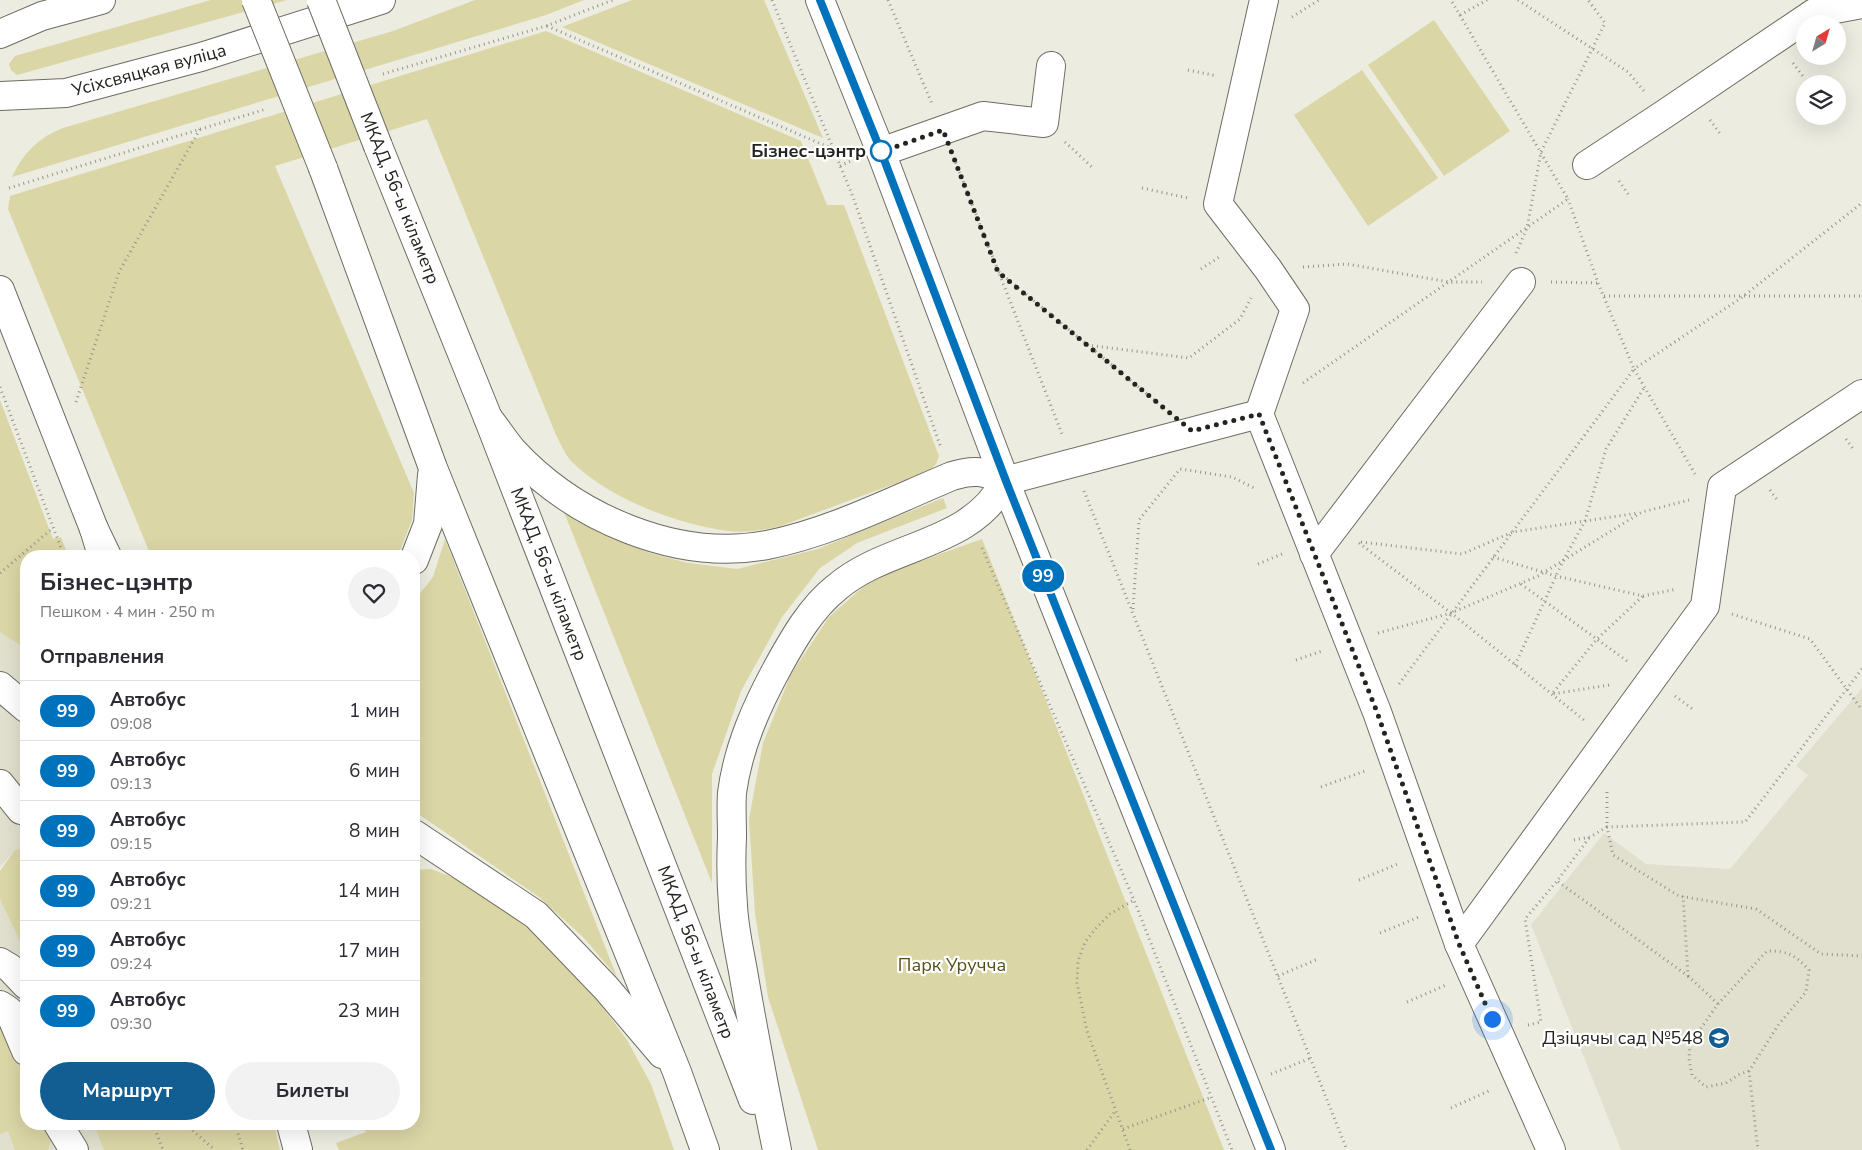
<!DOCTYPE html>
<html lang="ru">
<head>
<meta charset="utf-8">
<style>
  body { margin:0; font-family:"Nunito Sans",sans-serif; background:#f2f2f3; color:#2b2b33; height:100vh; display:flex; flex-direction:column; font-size:19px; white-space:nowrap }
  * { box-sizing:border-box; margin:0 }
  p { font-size:16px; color:#7c7c81 }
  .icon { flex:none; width:28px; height:28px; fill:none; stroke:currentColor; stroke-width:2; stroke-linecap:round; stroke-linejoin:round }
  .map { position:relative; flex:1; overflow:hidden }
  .panel { position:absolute; left:20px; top:550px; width:400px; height:580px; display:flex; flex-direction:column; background:#fff; border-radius:20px; box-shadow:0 5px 20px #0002 }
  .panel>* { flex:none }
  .badge { padding:0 10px; border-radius:16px; font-size:18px; line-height:32px }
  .needle { width:32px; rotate:37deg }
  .controls { position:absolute; left:1796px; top:15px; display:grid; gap:10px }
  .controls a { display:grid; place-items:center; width:50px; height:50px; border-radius:50%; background:#fff; box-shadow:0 5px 20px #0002; font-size:25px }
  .you { position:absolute; width:25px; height:25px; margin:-12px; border:4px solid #fff; border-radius:50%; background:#1a73e8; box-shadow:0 0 0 8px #1a73e833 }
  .map>.badge { position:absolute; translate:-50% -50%; box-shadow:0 0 0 2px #fff }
  h2 { padding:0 20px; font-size:19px; line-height:45px }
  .round { display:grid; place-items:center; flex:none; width:52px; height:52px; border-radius:26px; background:#f2f2f3 }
  .headline { display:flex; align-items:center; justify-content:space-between; height:85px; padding:0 20px }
  h1 { font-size:24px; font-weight:700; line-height:38px }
  .primary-button { display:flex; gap:10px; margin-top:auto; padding:10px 20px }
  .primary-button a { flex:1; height:58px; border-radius:30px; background:#125d91; color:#fff; font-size:20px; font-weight:700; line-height:58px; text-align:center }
  .primary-button a+a { background:#f2f2f3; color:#2b2b33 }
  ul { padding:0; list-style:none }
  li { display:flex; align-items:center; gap:15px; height:60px; padding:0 20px; border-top:1px solid #e1e1e2 }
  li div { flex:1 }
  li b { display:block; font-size:19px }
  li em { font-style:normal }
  li .badge { min-width:55px; font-weight:700; text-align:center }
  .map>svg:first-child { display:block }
  .built { fill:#e1e0ce }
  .green { fill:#dbd6a6 }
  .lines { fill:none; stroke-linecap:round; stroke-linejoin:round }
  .minor-casing { stroke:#6e6d64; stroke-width:30 }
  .major-casing { stroke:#6e6d64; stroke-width:30 }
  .highway-casing { stroke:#6e6d64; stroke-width:30 }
  .path { stroke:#95958d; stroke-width:3; stroke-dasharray:1 4; stroke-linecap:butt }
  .minor { stroke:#fff; stroke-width:28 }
  .major { stroke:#fff; stroke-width:28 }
  .highway { stroke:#fff; stroke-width:28 }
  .highway-bridge-casing { stroke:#6e6d64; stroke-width:30; stroke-linecap:butt }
  .highway-bridge { stroke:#fff; stroke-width:28 }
  .line-casing { stroke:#fff; stroke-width:11 }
  .line { stroke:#0072bc; stroke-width:8 }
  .walk { stroke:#23231f; stroke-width:5; stroke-dasharray:0 9 }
  .stop-dot { fill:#fff; stroke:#0072bc; stroke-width:2.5 }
  .labels { text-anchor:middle; stroke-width:4.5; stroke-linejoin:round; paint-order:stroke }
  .street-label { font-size:18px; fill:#23231f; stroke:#fff }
  .stop-label { font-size:18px; font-weight:bold; fill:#23231f; stroke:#fff; text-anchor:end }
  .park-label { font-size:18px; fill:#565119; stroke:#fff }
  .poi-label { font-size:18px; fill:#23231f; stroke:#fff; text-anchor:end }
</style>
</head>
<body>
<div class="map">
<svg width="1862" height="1150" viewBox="0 0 1862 1150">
  <rect width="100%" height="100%" fill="#ecece1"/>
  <g class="built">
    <path d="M0 632 26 649V846L14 851 0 867Z"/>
    <path d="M1862 688V1150H1621L1531 925 1604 833 1646 864 1730 869 1808 775 1796 766Z"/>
    <path d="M0 878 26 921V1124H113L122 1150H0Z"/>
  </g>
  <g class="green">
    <path d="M211 0H287L17 75 11 70 9 64 15 56Z"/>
    <path d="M475 0H584L546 15 12 177C23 153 39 137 63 128L393 31Z"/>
    <path d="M632 0H764L823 138 562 27Z"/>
    <path d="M1434 20 1510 131 1444 176 1368 65Z"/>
    <path d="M546 31 801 141 827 205H844L939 456 936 464 929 471 778 527C762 530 746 533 729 531 678 525 608 498 572 462 565 455 561 444 556 435L427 119 275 166 414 493 412 520 399 553 396 556H151L8 209 10 196Z"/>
    <path d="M1362 70 1438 178 1368 226 1294 115Z"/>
    <path d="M0 400 53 539 61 537 68 556H26V649L0 632Z"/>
    <path d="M943 498 947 508 857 543 820 568 782 617 741 691 712 774V883L564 512 596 531 650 553 688 563 737 569 818 549Z"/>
    <path d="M445 539 617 977 584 938 539 897 414 811V601L433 577Z"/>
    <path d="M982 539 1224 1150H818L768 997 755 913 749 819 763 743 791 674 829 617 873 578Z"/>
    <path d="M26 846V954L0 899V871L14 851Z"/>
    <path d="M431 869 468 883 512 911 544 938 599 1002 627 1040 651 1084 674 1150H339L336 1143 366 1132 363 1124H414V870Z"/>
    <path d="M0 1015 6 1023 26 1073V1124H47L51 1141 48 1150H15L8 1131 0 1134Z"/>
    <path d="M94 1124H274L280 1150H104Z"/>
  </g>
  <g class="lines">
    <g class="minor-casing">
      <g id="minor">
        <path d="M820 0 881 152 1005 481 1271 1150"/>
        <path d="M1264 0 1218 204 1268 269 1295 309 1259 414 1377 712 1459 944 1551 1150"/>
        <path d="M881 152 983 116 1044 123 1051 66"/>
        <path d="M1587 165 1663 115 1814 13 1862 4"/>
        <path d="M0 290 94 529 101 552"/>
        <path d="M1005 481 1259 414"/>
        <path d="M1314 554 1521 282"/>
        <path d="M0 686 26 708"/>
        <path d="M0 784 21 810 26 807"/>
        <path d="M1459 944 1705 606 1722 487 1862 394"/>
        <path d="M0 962 10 968 26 985"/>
        <path d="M0 1005 9 1011 26 1051"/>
        <path d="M58 1124 74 1150"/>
        <path d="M291 1124 298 1150"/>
      </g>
    </g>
    <g class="major-casing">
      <g id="major">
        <path d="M0 34 42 16 101 0"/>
        <path d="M0 96 66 93 201 57 381 0"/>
      </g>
    </g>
    <g class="highway-casing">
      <g id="highway">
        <path d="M378 146 488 418 753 1100"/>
        <path d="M323 168 433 468 677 1072 705 1150"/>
        <path d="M488 418C497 429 504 441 513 451 575 518 677 562 767 545 832 532 892 501 952 476 974 469 985 471 1005 481 971 547 888 543 836 588 811 608 794 638 779 665 757 705 738 747 732 793 731 807 732 822 732 837 731 859 731 882 733 905 734 929 740 953 744 977 754 1035 765 1092 777 1150"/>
        <path d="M94 529 107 556"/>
        <path d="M414 560 428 524 432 475"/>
        <path d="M414 834 536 915 606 988 662 1054"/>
      </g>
    </g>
    <g class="path">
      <path d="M772 0 853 197 941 448"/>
      <path d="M888 0 932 104"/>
      <path d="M1518 0 1628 72 1644 91"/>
      <path d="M1460 15 1487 0"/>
      <path d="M1292 17 1319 0"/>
      <path d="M547 26 833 149"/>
      <path d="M1793 63 1805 79"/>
      <path d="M1188 70 1217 76"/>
      <path d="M383 74 546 26 613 0"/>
      <path d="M1710 120 1721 135"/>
      <path d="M1065 142 1094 169"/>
      <path d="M954 158 1062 434"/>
      <path d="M840 166 853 160"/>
      <path d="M1619 181 1630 197"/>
      <path d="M9 188 266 109"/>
      <path d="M1142 188 1188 198"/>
      <path d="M1516 253 1527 228 1541 152 1605 23 1588 0"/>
      <path d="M1303 267 1347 264 1449 282H1482"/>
      <path d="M1201 269 1221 256"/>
      <path d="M999 272 1164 408"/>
      <path d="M1551 282 1598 283"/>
      <path d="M1604 296H1862"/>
      <path d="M1087 345 1189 358 1240 319 1251 298"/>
      <path d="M1303 383 1568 199 1451 0"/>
      <path d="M0 387 64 556"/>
      <path d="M76 402 119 272 200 129"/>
      <path d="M1846 439 1853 449"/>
      <path d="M1695 474 1634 369 1741 298 1862 203"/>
      <path d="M1770 490 1778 501"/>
      <path d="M1084 491 1347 1150"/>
      <path d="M1361 542 1462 554 1513 532 1638 513"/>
      <path d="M1359 543 1451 613 1584 720"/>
      <path d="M982 548 1134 900 1232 1150"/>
      <path d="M1493 557 1556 576 1643 596 1677 589"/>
      <path d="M1258 564 1282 554"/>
      <path d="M0 573 53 528"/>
      <path d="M1521 584 1627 661"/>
      <path d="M1133 609 1139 520 1180 469 1232 477 1256 489"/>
      <path d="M1732 614 1810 639 1862 710"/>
      <path d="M1378 633 1451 613 1538 576 1642 512 1689 500"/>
      <path d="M1296 660 1322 651"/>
      <path d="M1515 665 1563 561 1585 521 1606 449 1644 388"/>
      <path d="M1862 669 1745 822 1607 827 1613 855 1679 896 1756 909 1821 954 1862 956"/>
      <path d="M1399 684 1634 369 1598 283 1568 199"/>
      <path d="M1609 685 1552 694 1597 639 1643 596"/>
      <path d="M1675 696 1694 710"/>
      <path d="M1321 787 1365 771"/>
      <path d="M1589 838 1557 881 1688 976 1683 896"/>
      <path d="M1574 840 1590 837 1607 827V792"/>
      <path d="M1359 880 1400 863"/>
      <path d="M1380 933 1419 917"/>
      <path d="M1278 976 1318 959"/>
      <path d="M1688 976 1718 1004"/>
      <path d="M1407 1002 1446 985"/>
      <path d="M1528 1025 1541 1022 1525 919 1557 881"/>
      <path d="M1749 1071 1740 1074 1726 1083 1706 1087 1692 1075 1689 1059 1690 1044 1718 1004 1767 951C1788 951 1794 954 1809 970L1806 992 1779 1024 1749 1071 1758 1150"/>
      <path d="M1271 1074 1311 1058"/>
      <path d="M1451 1108 1491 1090"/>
      <path d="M153 1124 163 1150"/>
      <path d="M185 1124 215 1150"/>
      <path d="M235 1124 243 1150"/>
      <path d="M1123 1129 1212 1097"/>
      <path d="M1087 1150 1116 1110"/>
      <path d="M1130 1150 1087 1031 1077 983 1078 961 1085 942 1097 927 1110 914 1134 900"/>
    </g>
    <use href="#minor" class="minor"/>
    <use href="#major" class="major"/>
    <use href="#highway" class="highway"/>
    <g class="highway-bridge-casing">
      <g id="highway-bridge">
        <path d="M256 0 323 168"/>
        <path d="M321 0 378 146"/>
      </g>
    </g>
    <use href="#highway-bridge" class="highway-bridge"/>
  </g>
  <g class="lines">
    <g class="line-casing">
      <path id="line" d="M820 0 880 149 1006 481 1271 1150"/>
    </g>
    <use href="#line" class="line"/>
    <path class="walk" d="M881 151V152L943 130 998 272 1192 431 1259 414 1377 712 1459 944 1492 1019"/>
  </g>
  <defs>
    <g id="school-disc" transform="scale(1.125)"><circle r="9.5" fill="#125d91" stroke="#fff"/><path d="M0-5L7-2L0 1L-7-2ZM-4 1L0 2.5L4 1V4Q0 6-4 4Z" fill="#fff"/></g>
  </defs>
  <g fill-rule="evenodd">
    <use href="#school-disc" x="1719" y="1038"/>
  </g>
  <circle class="stop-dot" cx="881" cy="151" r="10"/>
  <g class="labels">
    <g class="street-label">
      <text transform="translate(149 70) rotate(-15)" y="6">Усіхсвяцкая вуліца</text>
      <text transform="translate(400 198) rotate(68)" y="6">МКАД, 56-ы кіламетр</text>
      <text transform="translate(549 574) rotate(69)" y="6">МКАД, 56-ы кіламетр</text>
      <text transform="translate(696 952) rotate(69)" y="6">МКАД, 56-ы кіламетр</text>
    </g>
    <g class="stop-label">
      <text x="866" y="157">Бізнес-цэнтр</text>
    </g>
    <g class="park-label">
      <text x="952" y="971">Парк Уручча</text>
    </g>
    <g class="poi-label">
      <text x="1703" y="1044">Дзіцячы сад №548</text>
    </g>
  </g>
</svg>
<div class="controls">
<a><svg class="needle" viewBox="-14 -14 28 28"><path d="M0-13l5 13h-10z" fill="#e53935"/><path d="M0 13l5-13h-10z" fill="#7c7c81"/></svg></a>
<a><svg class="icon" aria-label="layers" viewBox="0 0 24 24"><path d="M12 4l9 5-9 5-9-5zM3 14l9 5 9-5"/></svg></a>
</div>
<div class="you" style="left:1492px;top:1019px"></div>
<b class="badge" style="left:1043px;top:576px;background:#0072bc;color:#fff">99</b>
<section class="panel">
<div class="headline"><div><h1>Бізнес-цэнтр</h1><p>Пешком · 4 мин · 250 m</p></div><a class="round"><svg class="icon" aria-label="heart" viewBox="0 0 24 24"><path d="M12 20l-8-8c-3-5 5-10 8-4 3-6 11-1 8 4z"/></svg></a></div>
<h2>Отправления</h2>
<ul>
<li><span class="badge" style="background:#0072bc;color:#fff">99</span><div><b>Автобус</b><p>09:08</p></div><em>1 мин</em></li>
<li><span class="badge" style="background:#0072bc;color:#fff">99</span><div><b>Автобус</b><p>09:13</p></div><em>6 мин</em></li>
<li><span class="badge" style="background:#0072bc;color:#fff">99</span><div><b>Автобус</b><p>09:15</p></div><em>8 мин</em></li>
<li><span class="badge" style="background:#0072bc;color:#fff">99</span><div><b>Автобус</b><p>09:21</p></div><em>14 мин</em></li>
<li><span class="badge" style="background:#0072bc;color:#fff">99</span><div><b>Автобус</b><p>09:24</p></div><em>17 мин</em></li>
<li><span class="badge" style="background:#0072bc;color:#fff">99</span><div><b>Автобус</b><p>09:30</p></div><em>23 мин</em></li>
</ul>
<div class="primary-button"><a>Маршрут</a><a>Билеты</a></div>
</section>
</div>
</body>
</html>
